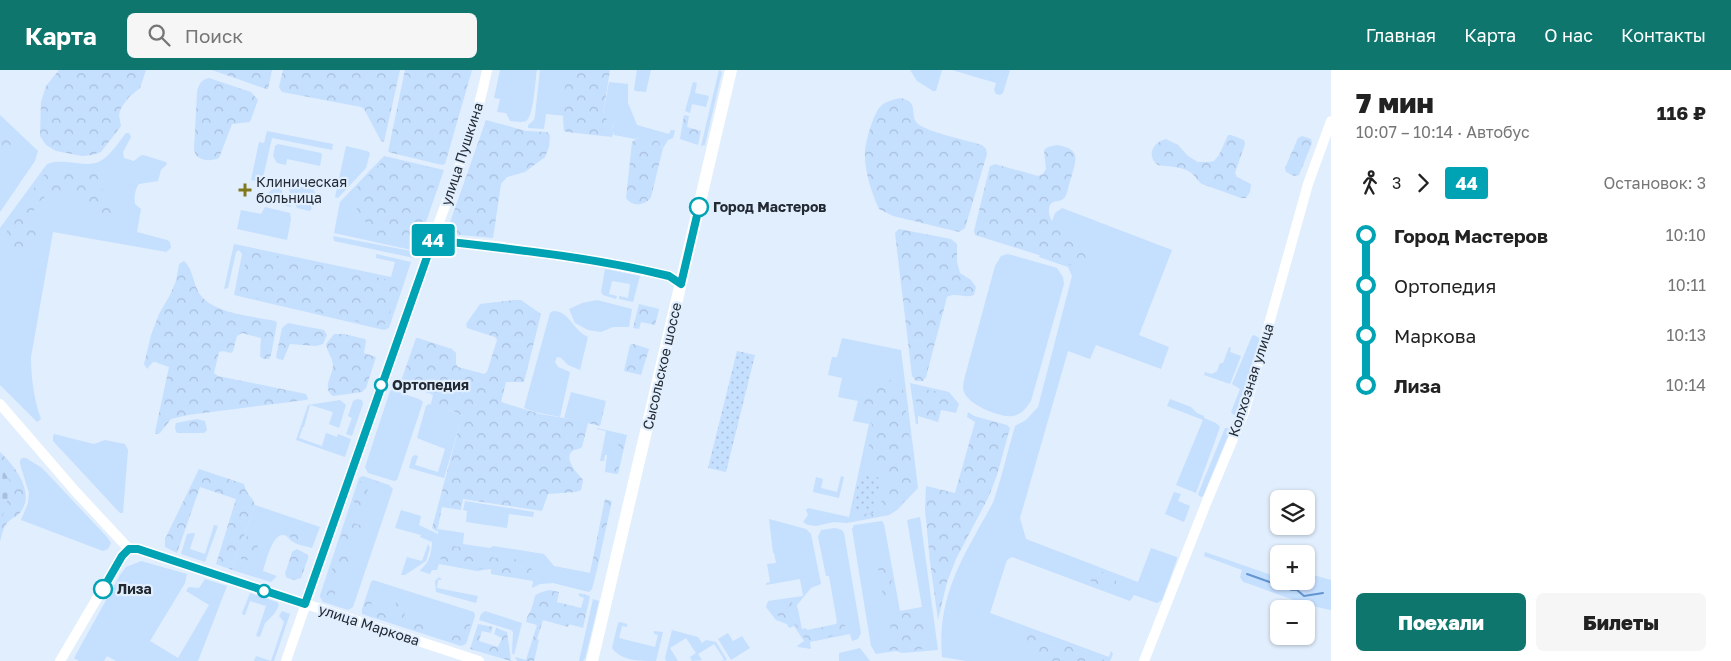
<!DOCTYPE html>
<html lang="ru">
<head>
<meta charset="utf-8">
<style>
  body { margin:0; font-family:"Golos Text",sans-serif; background:#f6f6f6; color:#222; height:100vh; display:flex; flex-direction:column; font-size:19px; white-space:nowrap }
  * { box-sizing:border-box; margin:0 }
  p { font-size:16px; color:#767676 }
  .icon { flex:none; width:28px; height:28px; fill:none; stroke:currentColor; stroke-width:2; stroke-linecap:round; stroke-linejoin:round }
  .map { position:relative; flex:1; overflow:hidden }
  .side { display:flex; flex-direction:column; background:#fff; width:400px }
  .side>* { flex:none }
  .badge { padding:0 10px; border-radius:4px; font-size:18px; line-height:32px }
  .buttons { position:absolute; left:1270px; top:420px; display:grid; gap:10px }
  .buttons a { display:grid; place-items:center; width:45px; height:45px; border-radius:8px; background:#fff; box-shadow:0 1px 4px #0004; font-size:25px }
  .map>.badge { position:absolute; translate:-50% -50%; box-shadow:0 0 0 2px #fff }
  .legs { display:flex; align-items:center; gap:8px; height:55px; padding:0 25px; font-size:16px }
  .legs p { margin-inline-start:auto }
  .summary { display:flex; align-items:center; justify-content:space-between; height:85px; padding:0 25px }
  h1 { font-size:28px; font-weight:800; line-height:38px }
  .cta { display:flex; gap:10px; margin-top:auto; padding:10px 25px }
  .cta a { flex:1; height:58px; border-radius:8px; background:#0f766e; color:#fff; font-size:20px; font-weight:800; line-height:58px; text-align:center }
  .cta a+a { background:#f6f6f6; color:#222 }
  ul { padding:0 25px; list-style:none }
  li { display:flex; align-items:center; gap:18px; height:50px; font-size:19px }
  li i { display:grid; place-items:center; width:8px; height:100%; margin:0 6px; background:currentColor }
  li i::after { content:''; width:12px; height:12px; margin:-6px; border:4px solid; border-radius:50%; background:#fff }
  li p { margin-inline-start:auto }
  li:first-child i { background:linear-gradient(#0000 50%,currentColor 0) }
  li:last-child i { background:linear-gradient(currentColor 50%,#0000 0) }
  header { display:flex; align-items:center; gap:30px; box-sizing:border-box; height:70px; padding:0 25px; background:#0f766e; color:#fff }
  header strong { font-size:24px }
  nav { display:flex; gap:28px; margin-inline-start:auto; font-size:18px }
  .search { width:350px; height:45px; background:#f6f6f6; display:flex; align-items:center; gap:12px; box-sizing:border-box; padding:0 18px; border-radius:8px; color:#767676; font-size:19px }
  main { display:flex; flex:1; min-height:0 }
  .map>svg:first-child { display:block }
  .grass { fill:#c5dfff }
  .forest { fill:url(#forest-crowns) }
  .cemetery { fill:url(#cemetery-stones) }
  .park { fill:url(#park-dots) }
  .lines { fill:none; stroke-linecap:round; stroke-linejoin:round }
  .stream { stroke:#6495d0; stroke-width:2 }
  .minor { stroke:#fff; stroke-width:10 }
  .major { stroke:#fff; stroke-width:12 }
  .line-1-casing { stroke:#fff; stroke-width:11 }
  .line-1 { stroke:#00a3b4; stroke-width:8 }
  .poi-dot { fill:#81781d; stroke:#e1eefd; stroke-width:2 }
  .stop-1-dot { fill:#fff; stroke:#00a3b4; stroke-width:2.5 }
  .labels { text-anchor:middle; stroke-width:4.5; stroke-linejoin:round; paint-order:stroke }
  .street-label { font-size:14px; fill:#222933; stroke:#e1eefd }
  .poi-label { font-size:14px; fill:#222933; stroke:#e1eefd; text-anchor:start }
  .stop-label { font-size:14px; font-weight:bold; fill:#222933; stroke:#e1eefd; text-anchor:start }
</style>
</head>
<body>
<header>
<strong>Карта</strong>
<div class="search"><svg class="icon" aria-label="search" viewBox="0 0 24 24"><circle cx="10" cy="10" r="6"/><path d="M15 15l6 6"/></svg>Поиск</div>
<nav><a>Главная</a><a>Карта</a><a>О нас</a><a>Контакты</a></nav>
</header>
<main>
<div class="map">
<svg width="1331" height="591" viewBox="0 0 1331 591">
  <defs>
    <pattern id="forest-crowns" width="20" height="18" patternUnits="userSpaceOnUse" patternTransform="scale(1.25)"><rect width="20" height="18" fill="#c5dfff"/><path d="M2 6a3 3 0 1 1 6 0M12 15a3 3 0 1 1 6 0" fill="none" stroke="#a9bfdb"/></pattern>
    <pattern id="cemetery-stones" width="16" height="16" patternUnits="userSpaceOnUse" patternTransform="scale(1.25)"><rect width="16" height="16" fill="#c5dfff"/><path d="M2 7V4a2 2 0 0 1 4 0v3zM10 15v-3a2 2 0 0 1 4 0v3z" fill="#a9bfdb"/></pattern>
    <pattern id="park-dots" width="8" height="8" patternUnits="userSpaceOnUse" patternTransform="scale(1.25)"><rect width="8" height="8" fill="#c5dfff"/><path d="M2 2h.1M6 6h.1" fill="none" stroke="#a9bfdb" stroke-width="1.8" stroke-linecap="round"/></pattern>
  </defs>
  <rect width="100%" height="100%" fill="#e1eefd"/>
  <g class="grass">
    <path d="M500 0H537C535 10 534 46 526 51 522 53 515 51 510 51L506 43 497 42 500 29 494 28Z"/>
    <path d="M540 0H574L566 46 546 44 544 59 528 58V55L534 50 535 45Z"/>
    <path d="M637 0H651L646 22 635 21 634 19Z"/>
    <path d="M719 0 722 2 705 75 701 76Z"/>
    <path d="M910 0H942L936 21H933L917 11Z"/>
    <path d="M952 0H1010L1003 23 1000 25 996 24 994 20 996 13Z"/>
    <path d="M609 12 628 14V33L637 55 669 64 671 60H675L673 68 668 70 663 78 661 74 639 67 635 69 614 65V57L604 48 603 45Z"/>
    <path d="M693 12 697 13 695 23 709 26 706 37 692 34 690 43 685 41Z"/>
    <path d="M0 45 38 81 35 91 0 142Z"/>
    <path d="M267 61 333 74 332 80 272 68 262 112 251 110 259 72 264 73Z"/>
    <path d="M126 63H129L131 67 123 82 124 88 134 91 140 86 143 85 166 92 167 94 161 100 158 111 139 114C135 119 134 128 135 134L141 139 137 162 167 170 170 172 171 178 166 182 161 181 53 162 31 287C31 307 34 330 41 349L37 352 0 315V158L47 94C64 87 88 100 102 90 111 84 119 72 126 63Z"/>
    <path d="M278 74 321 83 322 85 320 96 287 89 286 95 277 93 273 86 275 76Z"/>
    <path d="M346 76 367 81 370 83 366 98 338 128 335 127Z"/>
    <path d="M384 86 444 100 416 181 334 163 340 132Z"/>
    <path d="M286 113 314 120 315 123 311 140 310 141 297 138Z"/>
    <path d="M280 114 279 119 282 120V124L285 125V128L287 129 291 137 265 131 266 124Z"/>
    <path d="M265 137 290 143 291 149 287 170 237 159 241 140 261 144Z"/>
    <path d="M1062 138 1172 180 1139 265 1169 277 1161 299 1096 275 1090 289 1068 281 1020 448 1026 469 1138 512 1151 478 1177 487V489L1162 530 1157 533 1134 525 1130 531 1012 487 1007 490 990 543 1109 587 1111 581 1113 584 1110 591H966L942 587C938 541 952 506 974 467 980 455 989 442 994 430 1002 406 1008 380 1015 356L1026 350 1038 337 1072 206 1068 197 1039 187 1055 143Z"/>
    <path d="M333 166 416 182 414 188 334 171Z"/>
    <path d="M234 174 391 207 395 192 376 188V184L411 192 389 258 384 260 234 225 242 184 239 180 236 182 228 218 224 219Z"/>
    <path d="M1008 184 1057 198 1063 207 1064 214 1031 331C1026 338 1022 344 1013 346 1000 348 969 335 964 322 962 318 964 311 965 306L995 196 1001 186Z"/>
    <path d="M605 199 640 206 633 232 619 229V226L628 228 630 214 612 211 609 224 617 226 616 229 603 225 601 222Z"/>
    <path d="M597 230 632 239 629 257H613L601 262 588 260 575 253 569 239 582 233Z"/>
    <path d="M553 241C570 241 572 260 588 267L580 300 568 295 561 288 557 287 555 292 558 297 570 302 560 347 535 342 524 338 550 243Z"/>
    <path d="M1254 265 1261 269 1237 344 1234 345 1231 342 1240 319 1232 314 1252 266Z"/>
    <path d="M842 268 901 280 918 418 897 440 889 445 847 453 834 452 816 456 808 455 803 452 808 445 806 440 808 438 849 447 869 354 853 351 858 331 838 327 842 308 828 305 832 287H837Z"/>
    <path d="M1229 277 1231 278 1230 282 1241 286 1230 314 1204 305 1205 302 1212 304 1217 301 1220 293H1223Z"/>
    <path d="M910 313 949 322 959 334 956 343 941 340 938 352 918 346V354H916Z"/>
    <path d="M392 320 419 329 423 332 397 410 394 411 368 403 365 397 390 321Z"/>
    <path d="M571 322 606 331 600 355 564 348Z"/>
    <path d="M357 329 362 330 363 334 352 366 346 364 352 348 348 346 353 331Z"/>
    <path d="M1170 329 1191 337 1197 343 1204 346V348L1216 353 1220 357 1196 423 1176 415 1203 350 1167 336Z"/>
    <path d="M340 330 346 335 339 358 329 354 333 342 310 335 304 357H303L299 368 322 376 326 363 337 367 338 364 351 369 345 387 296 370 308 335Z"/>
    <path d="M429 334 460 344 462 347 444 408 409 398 412 387 415 385 418 386 415 395 438 402 445 379 417 368 426 336Z"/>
    <path d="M597 358 627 365 618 404 605 402 607 385H605L604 391H600L606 361 597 359Z"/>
    <path d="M1225 358H1228L1230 361 1203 426 1200 427 1198 424Z"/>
    <path d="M54 364 94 374 105 370 125 374 128 380 123 443H120L53 371V366Z"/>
    <path d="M22 388H26L42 398 107 467 111 473 108 479 103 481 21 450 28 433 29 423 20 394V390Z"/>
    <path d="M363 406 389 415 393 419 353 537 348 540 323 532 320 527V525L359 408Z"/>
    <path d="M841 406 844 407 839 428 813 422 816 407 823 409 821 418 837 422Z"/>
    <path d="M1174 422 1181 424 1178 431 1190 436 1184 452 1165 444Z"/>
    <path d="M465 431 534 442 533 447 509 444 507 458 466 452 467 441 463 440Z"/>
    <path d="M255 435 320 457 312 478C306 476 298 475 293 472 290 470 288 466 284 465 272 463 266 492 263 501L277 506 271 512 232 500Z"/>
    <path d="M401 440 421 446 419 455 438 464V459L464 463 463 474 490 478 493 476 544 484 554 496 596 504 592 519 589 522 553 513 540 514 532 518 533 511 491 504V499L477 501 439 494 437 500H432L430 504 420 501C422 498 424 496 426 494 430 489 432 478 432 472L420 467 421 465 395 458Z"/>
    <path d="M920 447 938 580 902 583 896 581 876 584 874 581 871 576 852 459 854 455 882 451 884 454 900 541 922 537 907 450Z"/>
    <path d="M769 449 806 459 811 464 821 514 811 518 797 535 802 559 806 558 807 560 836 554 837 552 829 506H826L818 467 821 460 835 458 842 460 844 463 861 563 858 569 852 571 850 564 810 572 811 579 798 577 797 576 804 571 794 556 789 558 787 554 776 550 766 537 768 531 803 526 800 509 766 515V513L770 512 767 494 776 493 774 483H773Z"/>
    <path d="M214 455 218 456 205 492 181 484 187 464 195 463 190 479 205 484Z"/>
    <path d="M428 474 430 478 426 491 405 505H401L407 487 422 491Z"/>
    <path d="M1205 482 1274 506 1279 496V511H1306V503L1331 510V540C1303 535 1271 521 1243 512L1240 507 1242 500 1204 486Z"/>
    <path d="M141 491 187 504 185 513 150 571 178 588 209 535 186 521 189 517 199 518 205 509 227 516 198 591H116L107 586 104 591H79L74 588 120 505 126 497Z"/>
    <path d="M439 507 442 510H438L437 518 478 526 476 533 436 522 435 511Z"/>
    <path d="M373 510 474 542 475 546 466 574 461 576 362 544V539L371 512Z"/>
    <path d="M250 523 277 532 279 535 275 543 265 553 260 567 256 566 266 536 250 531 245 545H243L242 543Z"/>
    <path d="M593 529 599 531 585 589 583 591H579Z"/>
    <path d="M282 541 290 544 274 591H254L256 586 271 591 284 552 279 546Z"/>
    <path d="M485 541 522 553 514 585 512 583 513 562 511 560 479 550 481 544Z"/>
    <path d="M620 552 627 554V557L622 556 619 568 655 577 658 565 654 564V561L663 562 656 591C640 591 621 591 612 578L618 553Z"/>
    <path d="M672 560 698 567 702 573 706 570 716 572 727 590 722 591 724 589 714 574 698 584 702 590 692 591 690 587 696 583 686 568 670 578 678 591H666L665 588Z"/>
    <path d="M728 563 733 571 742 566 750 578 731 590 718 569Z"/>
    <path d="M860 578 870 591H839V583Z"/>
  </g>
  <g class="forest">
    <path d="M59 0H146L140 18 129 27 121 38 119 45 121 56 101 82 92 85 82 86 56 81 46 75 40 66 41 32 46 16Z"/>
    <path d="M212 0H272L268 19H266Z"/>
    <path d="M283 0H400L384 72 381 71 364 39 361 37 282 22 279 17Z"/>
    <path d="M405 0H472L445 94 442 95 388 82Z"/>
    <path d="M566 0H610L603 45 615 59 612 67 567 62 564 61 563 49Z"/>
    <path d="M209 8 251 22 258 30 250 52 232 54 219 88C210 92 196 91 194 80L197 22C199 14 201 10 209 8Z"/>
    <path d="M900 28C921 32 908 45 918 54 930 63 966 70 982 75L986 79 987 84 965 158 959 162 893 146 879 139C872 124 865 103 865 86 864 75 873 46 879 38 885 31 892 30 900 28Z"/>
    <path d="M684 45 689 46 687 57 701 61 698 75 680 69Z"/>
    <path d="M486 50 526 61 547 62 550 65 549 77 545 87 525 102 507 107 501 114 493 168 450 164 448 158Z"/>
    <path d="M0 52 13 63 15 70 0 85Z"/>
    <path d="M1228 65H1231L1244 70 1245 74 1235 103 1237 107 1251 114 1250 122 1246 128H1241L1202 114C1197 111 1195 105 1190 102 1181 96 1169 97 1158 95 1146 86 1153 72 1166 69L1178 75 1188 86 1198 92H1209L1214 91 1219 85Z"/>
    <path d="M1302 66 1311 69 1312 73 1299 105 1294 106 1286 102 1285 98 1298 68Z"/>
    <path d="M639 67 658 71 663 78 651 127C645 136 632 137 626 128L632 72Z"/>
    <path d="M1057 75C1082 79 1076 90 1071 108 1069 113 1068 122 1065 127 1060 134 1050 128 1049 139 1046 163 1097 176 1084 196L1077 197 975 165 974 161 990 96 995 94 1038 106 1043 104 1046 99 1044 80 1048 77Z"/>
    <path d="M386 88 435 99 438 102V106L416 172 413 176 376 167 352 132 353 121Z"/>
    <path d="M65 97 84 98 96 104 100 110 103 122 116 135V143L111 150C109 151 106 152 104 152 87 152 74 107 42 129 37 133 33 140 33 146 32 154 38 157 39 163 40 172 34 183 25 183 16 184 11 181 5 175L8 154 44 105 51 100Z"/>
    <path d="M899 159 951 169 957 174V192L960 203 971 210 976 217 974 225C965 229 956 222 947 227L926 307 923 311H916L912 306 895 163Z"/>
    <path d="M253 181 394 211 398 215V219L387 252 382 256H377L242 225 240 219 247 185Z"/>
    <path d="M184 191C193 199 193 213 199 223 212 244 253 246 275 251L277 253 271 285 269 289H263L260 286 261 268 242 263 237 266 233 281 231 283 223 281 219 282 214 303 218 306 306 324 308 329 306 330 188 345 171 349 160 363 156 364 155 362 169 297 155 292H153L147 299 144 294 151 265 159 244 170 225 176 211 179 194Z"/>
    <path d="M515 230H521L541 244 524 312H506L501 332 540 344 588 352 593 346 599 332 605 333 600 356 588 353 582 377C580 379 576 379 574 380 561 387 578 404 583 410L581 420 576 422 548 424 542 441 463 429 461 440 442 437 437 462 432 458 462 346C454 339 441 339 430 338L433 325 404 313 402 308 416 268H418L452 279 456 283V294L458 297 484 304 487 302 497 270 495 267 467 258 466 254 480 234Z"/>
    <path d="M639 234 659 239 655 255 641 252 639 259 633 258Z"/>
    <path d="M288 253 324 260 327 265 323 274 316 276 290 274 283 290 278 289 276 287 282 258Z"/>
    <path d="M334 264H344L365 269 366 271 364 283 376 287 366 318 362 322 333 326C322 319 332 306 333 296 333 288 327 282 326 274Z"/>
    <path d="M634 274 649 279 641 305 624 301 630 275Z"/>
    <path d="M884 309 893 311 903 319 916 416C910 424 903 434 895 440 882 449 848 451 833 451L832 448 835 446 851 448 854 445 874 443C882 433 893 413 881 402 875 397 870 397 866 389L873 358 871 352 864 344 863 328 861 323C865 313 874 311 884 309Z"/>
    <path d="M922 319C936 322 950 320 953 337L941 338 936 346 933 348 917 343 915 322 917 320Z"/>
    <path d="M968 342 974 346 1007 355 1010 358 997 405 989 426 956 489 947 512 938 550 930 492 925 439 926 416 955 423 975 352 967 347Z"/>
    <path d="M197 349 205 351 207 360 204 363H178L176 362 175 357 176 353Z"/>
    <path d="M615 363 623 364 625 368 618 401 616 404 612 403 610 400 616 391 619 376 613 368Z"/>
    <path d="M0 382C15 396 37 424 19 444 16 447 12 448 9 451 3 456 2 465 0 472Z"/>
    <path d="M199 399 244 414C245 423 253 427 255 435L232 500 216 494 236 429 200 417 177 483 165 477V469Z"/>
    <path d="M366 408 386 415 388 418 383 421 369 416 362 437H358L354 433C354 426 357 415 362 409Z"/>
    <path d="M605 429 612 431 596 504 590 503Z"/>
    <path d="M351 452 368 458 364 461 356 460 350 478 348 480H342L338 477V475L345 456Z"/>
    <path d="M296 455 307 460 311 466 310 469 302 472 293 470 285 461 288 456Z"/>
    <path d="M252 464 257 466 259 474C255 482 250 492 241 492V485L247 466Z"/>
    <path d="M453 476 467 478 483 485 495 488H510L526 492 534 502 533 508 531 509 496 503 490 497 478 499 443 492 440 488C442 479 444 477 453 476Z"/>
    <path d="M297 479 308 485V488L301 508 294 510 287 508 285 504 292 482Z"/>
    <path d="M341 483 355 485 358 488V492L355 495 345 494 334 526 329 528 325 523V521L335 490Z"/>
    <path d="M884 490 889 493 893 519V527L890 528 883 526 878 497 880 491Z"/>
    <path d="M1093 498 1116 507V515L1114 518 1109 519 1086 509V502L1088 499Z"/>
    <path d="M374 520 371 536 392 542 397 530 403 529 407 533 404 547 433 556 435 558 432 564H428L364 543 363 539 368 523 369 521Z"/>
    <path d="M549 520 559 522 557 532 581 538 584 528 579 526V523L590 526 583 558 569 554 568 557 543 550 537 569 539 570 534 591H517L515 587 526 590 537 555 526 552C527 546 529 544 531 540 537 525 530 525 549 520Z"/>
    <path d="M786 530 791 531 796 540 801 560 803 561 842 554 845 555 847 561 845 563C835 565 822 570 811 570 801 570 801 560 795 555 788 548 771 549 776 535Z"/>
    <path d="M919 539 923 544 927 577C914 584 898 578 884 581L882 578 883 574 891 570 892 568 889 547 890 545Z"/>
    <path d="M464 548 471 552 466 570 459 573 444 567 443 562 445 561 461 565 464 555 461 549Z"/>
    <path d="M478 554 493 557 491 563 482 561 479 571 498 577 502 568 494 564 496 558 507 562 511 591 470 579Z"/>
    <path d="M1025 563H1034L1103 589 1105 591H1037L1031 574 1023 568Z"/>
  </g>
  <path class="cemetery" d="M0 395 12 415 0 455Z"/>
  <g class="park">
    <path d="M737 281 755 285 726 402 708 398Z"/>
    <path d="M860 404 881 408 873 443 852 438Z"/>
  </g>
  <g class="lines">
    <path class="stream" d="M1247 504 1292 520H1297L1304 526 1323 523"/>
    <g class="minor">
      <path d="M433 170 496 176 602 192 669 206 681 214"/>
      <path d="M0 334 76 422 129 479"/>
      <path d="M129 479H138L479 591"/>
      <path d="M60 591 122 486 129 479"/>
      <path d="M286 591C331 459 379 327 424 194 446 130 474 66 487 0"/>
      <path d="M1144 591 1205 436 1245 340 1308 114 1331 51"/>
    </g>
    <path class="major" d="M592 591 731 0"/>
  </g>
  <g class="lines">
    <g class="line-1-casing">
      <path id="line-1" d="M103 519 122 486 129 479H138L305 534 433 170C512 179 591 187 669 206L681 214 699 137"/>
    </g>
    <use href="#line-1" class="line-1"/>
  </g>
  <path class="poi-dot" d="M242.5 112.5h5v5h5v5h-5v5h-5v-5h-5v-5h5z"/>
  <g class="stop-1-dot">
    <circle cx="699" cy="137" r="9"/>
    <circle cx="381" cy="315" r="6"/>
    <circle cx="103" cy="519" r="9"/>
    <circle cx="264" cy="521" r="6"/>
  </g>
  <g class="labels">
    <g class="street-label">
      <text transform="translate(462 84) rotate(-72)" y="5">улица Пушкина</text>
      <text transform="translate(662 296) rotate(-77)" y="5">Сысольское шоссе</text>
      <text transform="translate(1251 310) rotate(-72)" y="5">Колхозная улица</text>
      <text transform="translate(369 555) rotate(18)" y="5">улица Маркова</text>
    </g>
    <g class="poi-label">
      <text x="256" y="117">Клиническая<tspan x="256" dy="16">больница</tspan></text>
    </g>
    <g class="stop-label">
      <text x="713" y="142">Город Мастеров</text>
      <text x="392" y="320">Ортопедия</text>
      <text x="117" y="524">Лиза</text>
    </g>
  </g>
</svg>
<div class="buttons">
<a><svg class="icon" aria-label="layers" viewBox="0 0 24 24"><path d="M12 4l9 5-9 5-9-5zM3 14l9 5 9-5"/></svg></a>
<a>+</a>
<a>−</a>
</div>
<b class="badge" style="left:433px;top:170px;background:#00a3b4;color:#fff">44</b>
</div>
<section class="side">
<div class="summary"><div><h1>7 мин</h1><p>10:07 – 10:14 · Автобус</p></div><b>116 ₽</b></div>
<div class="legs"><svg class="icon" aria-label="walk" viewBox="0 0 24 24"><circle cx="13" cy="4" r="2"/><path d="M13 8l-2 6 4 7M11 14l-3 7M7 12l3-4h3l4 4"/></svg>3<svg class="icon" aria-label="forward" viewBox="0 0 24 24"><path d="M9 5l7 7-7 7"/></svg><b class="badge" style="background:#00a3b4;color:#fff">44</b><p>Остановок: 3</p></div>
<ul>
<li><i style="color:#00a3b4"></i><b>Город Мастеров</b><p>10:10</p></li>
<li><i style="color:#00a3b4"></i><span>Ортопедия</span><p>10:11</p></li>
<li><i style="color:#00a3b4"></i><span>Маркова</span><p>10:13</p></li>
<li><i style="color:#00a3b4"></i><b>Лиза</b><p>10:14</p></li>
</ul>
<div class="cta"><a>Поехали</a><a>Билеты</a></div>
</section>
</main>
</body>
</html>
